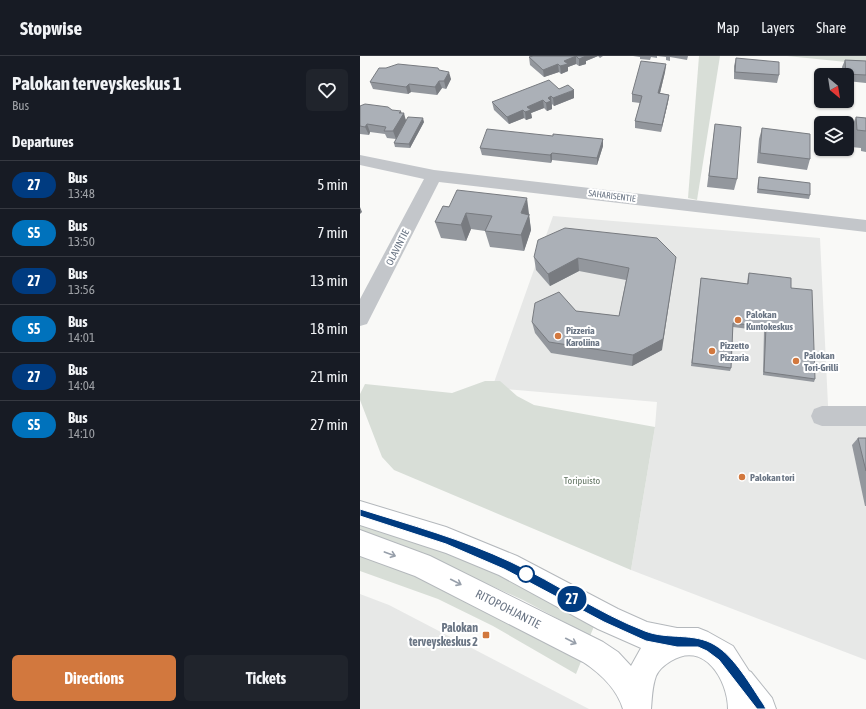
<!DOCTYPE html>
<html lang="en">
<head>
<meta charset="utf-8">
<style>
  body { margin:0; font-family:"Asap Condensed",sans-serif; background:#20242c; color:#f1f3f6; height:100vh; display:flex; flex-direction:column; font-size:15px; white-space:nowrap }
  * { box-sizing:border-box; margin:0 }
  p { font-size:13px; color:#9ea1a6 }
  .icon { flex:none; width:22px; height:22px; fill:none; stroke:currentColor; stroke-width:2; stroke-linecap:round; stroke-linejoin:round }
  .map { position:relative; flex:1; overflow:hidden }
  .drawer { display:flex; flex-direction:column; background:#171b24; width:360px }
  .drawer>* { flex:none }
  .badge { padding:0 8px; border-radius:13px; font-size:14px; line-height:26px }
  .needle { width:26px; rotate:150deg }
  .controls { position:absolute; left:454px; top:12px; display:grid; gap:8px }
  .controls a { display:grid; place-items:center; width:40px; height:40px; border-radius:6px; background:#171b24; box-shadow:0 1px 3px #0004; font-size:20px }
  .map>.badge { position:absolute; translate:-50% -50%; box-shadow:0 0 0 2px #fff }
  h2 { padding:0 12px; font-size:15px; line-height:36px }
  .round { display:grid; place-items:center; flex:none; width:42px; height:42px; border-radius:6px; background:#20242c }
  .overview { display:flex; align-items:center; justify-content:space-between; height:68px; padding:0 12px }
  h1 { font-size:19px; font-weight:700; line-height:30px }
  .primary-button { display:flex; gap:8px; margin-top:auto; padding:8px 12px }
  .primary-button a { flex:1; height:46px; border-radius:6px; background:#d2783e; color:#fff; font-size:16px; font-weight:700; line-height:46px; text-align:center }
  .primary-button a+a { background:#20242c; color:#f1f3f6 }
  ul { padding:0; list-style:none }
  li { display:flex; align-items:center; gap:12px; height:48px; padding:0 12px; border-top:1px solid #363941 }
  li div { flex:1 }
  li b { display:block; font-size:15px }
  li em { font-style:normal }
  li .badge { min-width:44px; font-weight:700; text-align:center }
  header { display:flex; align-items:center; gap:24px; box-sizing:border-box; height:56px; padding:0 20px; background:#171b24; border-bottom:1px solid #363941 }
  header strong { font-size:19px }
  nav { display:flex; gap:22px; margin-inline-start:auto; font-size:14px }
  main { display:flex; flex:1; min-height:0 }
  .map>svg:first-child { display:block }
  .built { fill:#e7e8e7 }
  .green { fill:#d8ded7 }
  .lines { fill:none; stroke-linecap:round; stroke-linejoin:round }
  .major-casing { stroke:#b4b8bc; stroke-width:2 }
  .minor { fill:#c3c6ca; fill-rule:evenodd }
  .major { fill:#fff; fill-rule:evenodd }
  .wall { fill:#93979d }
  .shaded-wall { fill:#787b80 }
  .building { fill:#abb0b7; stroke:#787b80 }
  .oneway { stroke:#979faa }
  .line { fill:#003b80; stroke:#fff }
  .poi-dot { fill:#d2783e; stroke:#fff; stroke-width:1.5 }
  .stop-dot { fill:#fff; stroke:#003b80; stroke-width:2 }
  .labels { text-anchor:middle; stroke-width:4; stroke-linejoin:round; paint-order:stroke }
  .far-street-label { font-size:9px; fill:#6b7685; stroke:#fff }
  .street-label { font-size:10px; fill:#6b7685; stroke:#fff }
  .poi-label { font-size:10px; font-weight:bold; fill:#6b7685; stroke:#fff; text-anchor:start }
  .park-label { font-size:10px; fill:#667866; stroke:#fff }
  .near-street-label { font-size:12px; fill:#6b7685; stroke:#fff }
  .near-poi-label { font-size:12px; font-weight:bold; fill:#6b7685; stroke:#fff; text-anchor:end }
</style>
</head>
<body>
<header>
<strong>Stopwise</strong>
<nav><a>Map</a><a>Layers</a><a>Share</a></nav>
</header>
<main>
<section class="drawer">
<div class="overview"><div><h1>Palokan terveyskeskus 1</h1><p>Bus</p></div><a class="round"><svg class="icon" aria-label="heart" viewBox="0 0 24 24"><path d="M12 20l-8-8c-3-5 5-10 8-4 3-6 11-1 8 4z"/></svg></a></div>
<h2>Departures</h2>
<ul>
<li><span class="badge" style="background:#003b80;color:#fff">27</span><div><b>Bus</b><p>13:48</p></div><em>5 min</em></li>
<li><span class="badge" style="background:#0072bc;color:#fff">S5</span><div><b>Bus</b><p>13:50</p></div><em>7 min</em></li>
<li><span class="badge" style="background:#003b80;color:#fff">27</span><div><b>Bus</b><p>13:56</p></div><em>13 min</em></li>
<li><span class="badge" style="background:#0072bc;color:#fff">S5</span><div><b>Bus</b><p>14:01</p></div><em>18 min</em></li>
<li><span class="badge" style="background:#003b80;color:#fff">27</span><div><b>Bus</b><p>14:04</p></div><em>21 min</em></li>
<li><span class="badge" style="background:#0072bc;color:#fff">S5</span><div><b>Bus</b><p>14:10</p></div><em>27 min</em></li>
</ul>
<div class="primary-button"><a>Directions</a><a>Tickets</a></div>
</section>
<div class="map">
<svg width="506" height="653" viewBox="0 0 506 653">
  <rect width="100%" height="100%" fill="#f9f9f7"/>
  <g class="built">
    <path d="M193 160 460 182 469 370H506V604L271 514 295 371 297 346 132 332Z"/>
    <path d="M0 538 29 549 229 653H0Z"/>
  </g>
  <g class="green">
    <path d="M339 0H360L337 144 328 142Z"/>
    <path d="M427 0H506V8Z"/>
    <path d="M125 325H140L157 340 174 349 295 371 271 514 34 414 22 401 0 344V338L5 328 92 337Z"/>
    <path d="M0 466 106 503 168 531 235 568 230 580 163 544 101 516 0 476Z"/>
    <path d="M0 499 71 525 222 603 216 618 133 570 78 543 0 515Z"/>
  </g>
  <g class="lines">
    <g class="major-casing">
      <path id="major" d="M0 445 86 471 157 500 258 553 287 566 317 572H338L348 576 373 590 389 615 391 616 412 642 416 653H368C368 624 344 584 311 605 306 608 299 613 296 620 292 631 292 642 291 653H263C257 633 240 617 223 606L55 520 0 500V474L70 500 243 586 258 596 271 610 281 592 238 573 139 519 86 497 0 469Z"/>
    </g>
    <g class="minor">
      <path d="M0 99 74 114 506 164V176L79 126 7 268 0 270V243L64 123 0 109Z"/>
      <path d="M462 350H506V370H462L454 367 451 360 454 353Z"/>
    </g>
    <use href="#major" class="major"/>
  </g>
  <g class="wall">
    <path d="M173 0H243L240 2 238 0 226 5V8L219 10 216 8 208 11V15L201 18 199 16 184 21 170 9 169 1Z"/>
    <path d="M273 0H328L327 4 310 1V5L306 4V1L297 0V2L291 1 290 4 280 3V1Z"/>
    <path d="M376 2 419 19 417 27 374 23V10Z"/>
    <path d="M485 4 506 5V27L487 25V19H483L482 11Z"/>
    <path d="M306 8 305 16 300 37 309 39 308 46 301 76 275 72V65L280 47 272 46V38Z"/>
    <path d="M26 12 79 14 91 23 86 33 82 32 77 39 51 36 48 38 13 33 10 26Z"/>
    <path d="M199 33 214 42 194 50 192 48V53L187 55 184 52 171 57 172 62 166 64 164 62 149 68 134 54 132 46Z"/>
    <path d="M0 50 32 54 42 57 46 64 64 66 50 92 35 91 34 87 40 76 36 83 27 82 25 78 10 76 9 79 0 78Z"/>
    <path d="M496 61 506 62V96L501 95V92L491 91 489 77Z"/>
    <path d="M355 68 377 123 374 134 347 131Z"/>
    <path d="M402 72 450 103 447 114 397 107 399 83Z"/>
    <path d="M193 80 243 83V90L237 109 192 104 191 107 122 99 120 92Z"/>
    <path d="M399 121 450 139 449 143 397 137 398 125Z"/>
    <path d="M83 150 170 158 169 160 171 174 164 195 130 191 125 175 111 173 106 185 81 182 75 166Z"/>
    <path d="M297 182 302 294 272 310 191 297 175 277 172 266 216 255 259 260 266 224 219 215 190 230 176 214 174 201Z"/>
    <path d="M389 217 431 232 455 323 454 326 403 319 404 275 373 271 371 312 370 315 331 310 341 222 387 228 388 220Z"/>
    <path d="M498 382H506V450H505L492 389Z"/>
  </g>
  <g class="shaded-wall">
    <path d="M216 0V8L208 11V15L201 18 200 10 204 5Z"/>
    <path d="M223 0H238L226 5V8L219 10V3Z"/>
    <path d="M198 8 199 16 184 21 183 14Z"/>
    <path d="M306 8 305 16 298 45V37Z"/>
    <path d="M89 16 91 23 86 33 84 25Z"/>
    <path d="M79 25 82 32 77 39 75 31Z"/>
    <path d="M49 28 51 36 48 38 46 31Z"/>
    <path d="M214 34V42L194 50 193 42Z"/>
    <path d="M309 39 308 46 301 76 302 69Z"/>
    <path d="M191 40 192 53 187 55 186 47 188 42Z"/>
    <path d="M183 44 184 52 171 57 172 62 166 64 165 56 167 51Z"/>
    <path d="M163 54 164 62 149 68 147 61Z"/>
    <path d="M41 55 42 59 44 57 46 65 36 83 33 75 39 57Z"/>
    <path d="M63 62 64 66 50 92 49 88Z"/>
    <path d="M7 68 10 76 9 79 5 71Z"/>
    <path d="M243 83V90L237 109V102Z"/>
    <path d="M192 97V104L191 107 190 99Z"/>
    <path d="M167 142 171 174 164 195 161 179V157Z"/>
    <path d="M0 151 2 156 0 158Z"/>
    <path d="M106 157 111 173 106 185 101 169Z"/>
    <path d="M316 201 302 294 272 310 273 299Z"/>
    <path d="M218 202 219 215 190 230 188 218Z"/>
  </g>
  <g class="building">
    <path d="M173 0H226L219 3 216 0 204 5 208 8 200 10 198 8 183 14 169 1Z"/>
    <path d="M376 2 419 6V19L375 16Z"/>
    <path d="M485 4 506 5V19L486 18Z"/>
    <path d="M281 5 306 8 298 37 309 39 302 69 275 65 282 40 272 38Z"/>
    <path d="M38 8 78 12 79 14 89 16 84 25H79L75 31 49 28 46 31 10 26 19 12H26Z"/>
    <path d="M189 24 199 33 208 29 214 34 193 42 191 40 188 42 191 45 186 47 183 44 167 51 171 54 165 56 163 54 147 61 132 46Z"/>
    <path d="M5 48 28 51 32 54 41 55 39 57H44L33 75H24L26 71 7 68 5 71 0 70V50Z"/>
    <path d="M48 61 63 62 49 88 34 87Z"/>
    <path d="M496 61 506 62V75L497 74Z"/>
    <path d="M355 68 381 71 377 123 349 120Z"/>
    <path d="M402 72 450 78V103L400 97Z"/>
    <path d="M127 73 193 80V78L243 83 237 102 192 97 190 99 120 92Z"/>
    <path d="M399 121 450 127V139L398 133Z"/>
    <path d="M97 134 167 142 161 157 169 159 161 179 125 175 132 160 106 157 101 169 75 166 83 150 89 151Z"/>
    <path d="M205 172 297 182 316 201 303 283 273 299 189 286 172 266 175 247 199 236 216 255 259 260 269 212 218 202 188 218 174 201 178 184Z"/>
    <path d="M389 217 431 222V232L452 234 455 323 404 316 406 271 373 267 371 312 332 307 341 222 388 228Z"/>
    <path d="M498 382H506V415Z"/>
  </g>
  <defs><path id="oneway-shaft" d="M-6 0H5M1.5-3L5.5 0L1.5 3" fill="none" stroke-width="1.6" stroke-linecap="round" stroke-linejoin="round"/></defs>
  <g class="oneway">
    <use href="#oneway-shaft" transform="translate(30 498) rotate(20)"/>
    <use href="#oneway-shaft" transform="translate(96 526) rotate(27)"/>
    <use href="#oneway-shaft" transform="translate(211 585) rotate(27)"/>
  </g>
  <path class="line" d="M0 453C51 469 102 483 151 506 196 527 238 557 285 575 308 584 334 576 355 589 375 601 391 630 404 649L406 653H397L359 604 347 595 338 591H317L286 585 244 566 144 513 86 488 0 460Z"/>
  <g class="poi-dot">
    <circle cx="378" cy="264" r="4"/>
    <circle cx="198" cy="280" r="4"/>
    <circle cx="352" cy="295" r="4"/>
    <circle cx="436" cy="305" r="4"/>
    <circle cx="382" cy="421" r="4"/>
    <rect x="122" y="575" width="8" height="8" rx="2"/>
  </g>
  <circle class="stop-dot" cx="166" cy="518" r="8"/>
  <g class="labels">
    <g class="far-street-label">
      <text transform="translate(252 140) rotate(7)" y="3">SAHARISENTIE</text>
    </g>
    <g class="street-label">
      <text transform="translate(37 191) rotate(-63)" y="4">OLAVINTIE</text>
    </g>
    <g class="poi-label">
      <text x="386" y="262">Palokan<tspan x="386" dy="12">Kuntokeskus</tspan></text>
      <text x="206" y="278">Pizzeria<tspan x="206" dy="12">Karoliina</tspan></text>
      <text x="360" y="293">Pizzetto<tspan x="360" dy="12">Pizzaria</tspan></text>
      <text x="444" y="303">Palokan<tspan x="444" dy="12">Tori-Grilli</tspan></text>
      <text x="390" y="425">Palokan tori</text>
    </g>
    <g class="park-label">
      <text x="222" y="428">Toripuisto</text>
    </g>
    <g class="near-street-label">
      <text transform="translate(148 553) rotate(27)" y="4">RITOPOHJANTIE</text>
    </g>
    <g class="near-poi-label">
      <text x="118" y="576">Palokan<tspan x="118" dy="14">terveyskeskus 2</tspan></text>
    </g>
  </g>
</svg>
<div class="controls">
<a><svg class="needle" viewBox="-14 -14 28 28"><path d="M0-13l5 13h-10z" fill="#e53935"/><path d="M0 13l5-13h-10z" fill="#9ea1a6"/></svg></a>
<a><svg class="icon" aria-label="layers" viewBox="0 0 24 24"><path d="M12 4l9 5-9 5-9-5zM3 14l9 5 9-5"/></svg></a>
</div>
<b class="badge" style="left:212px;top:543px;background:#003b80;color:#fff">27</b>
</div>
</main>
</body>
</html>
